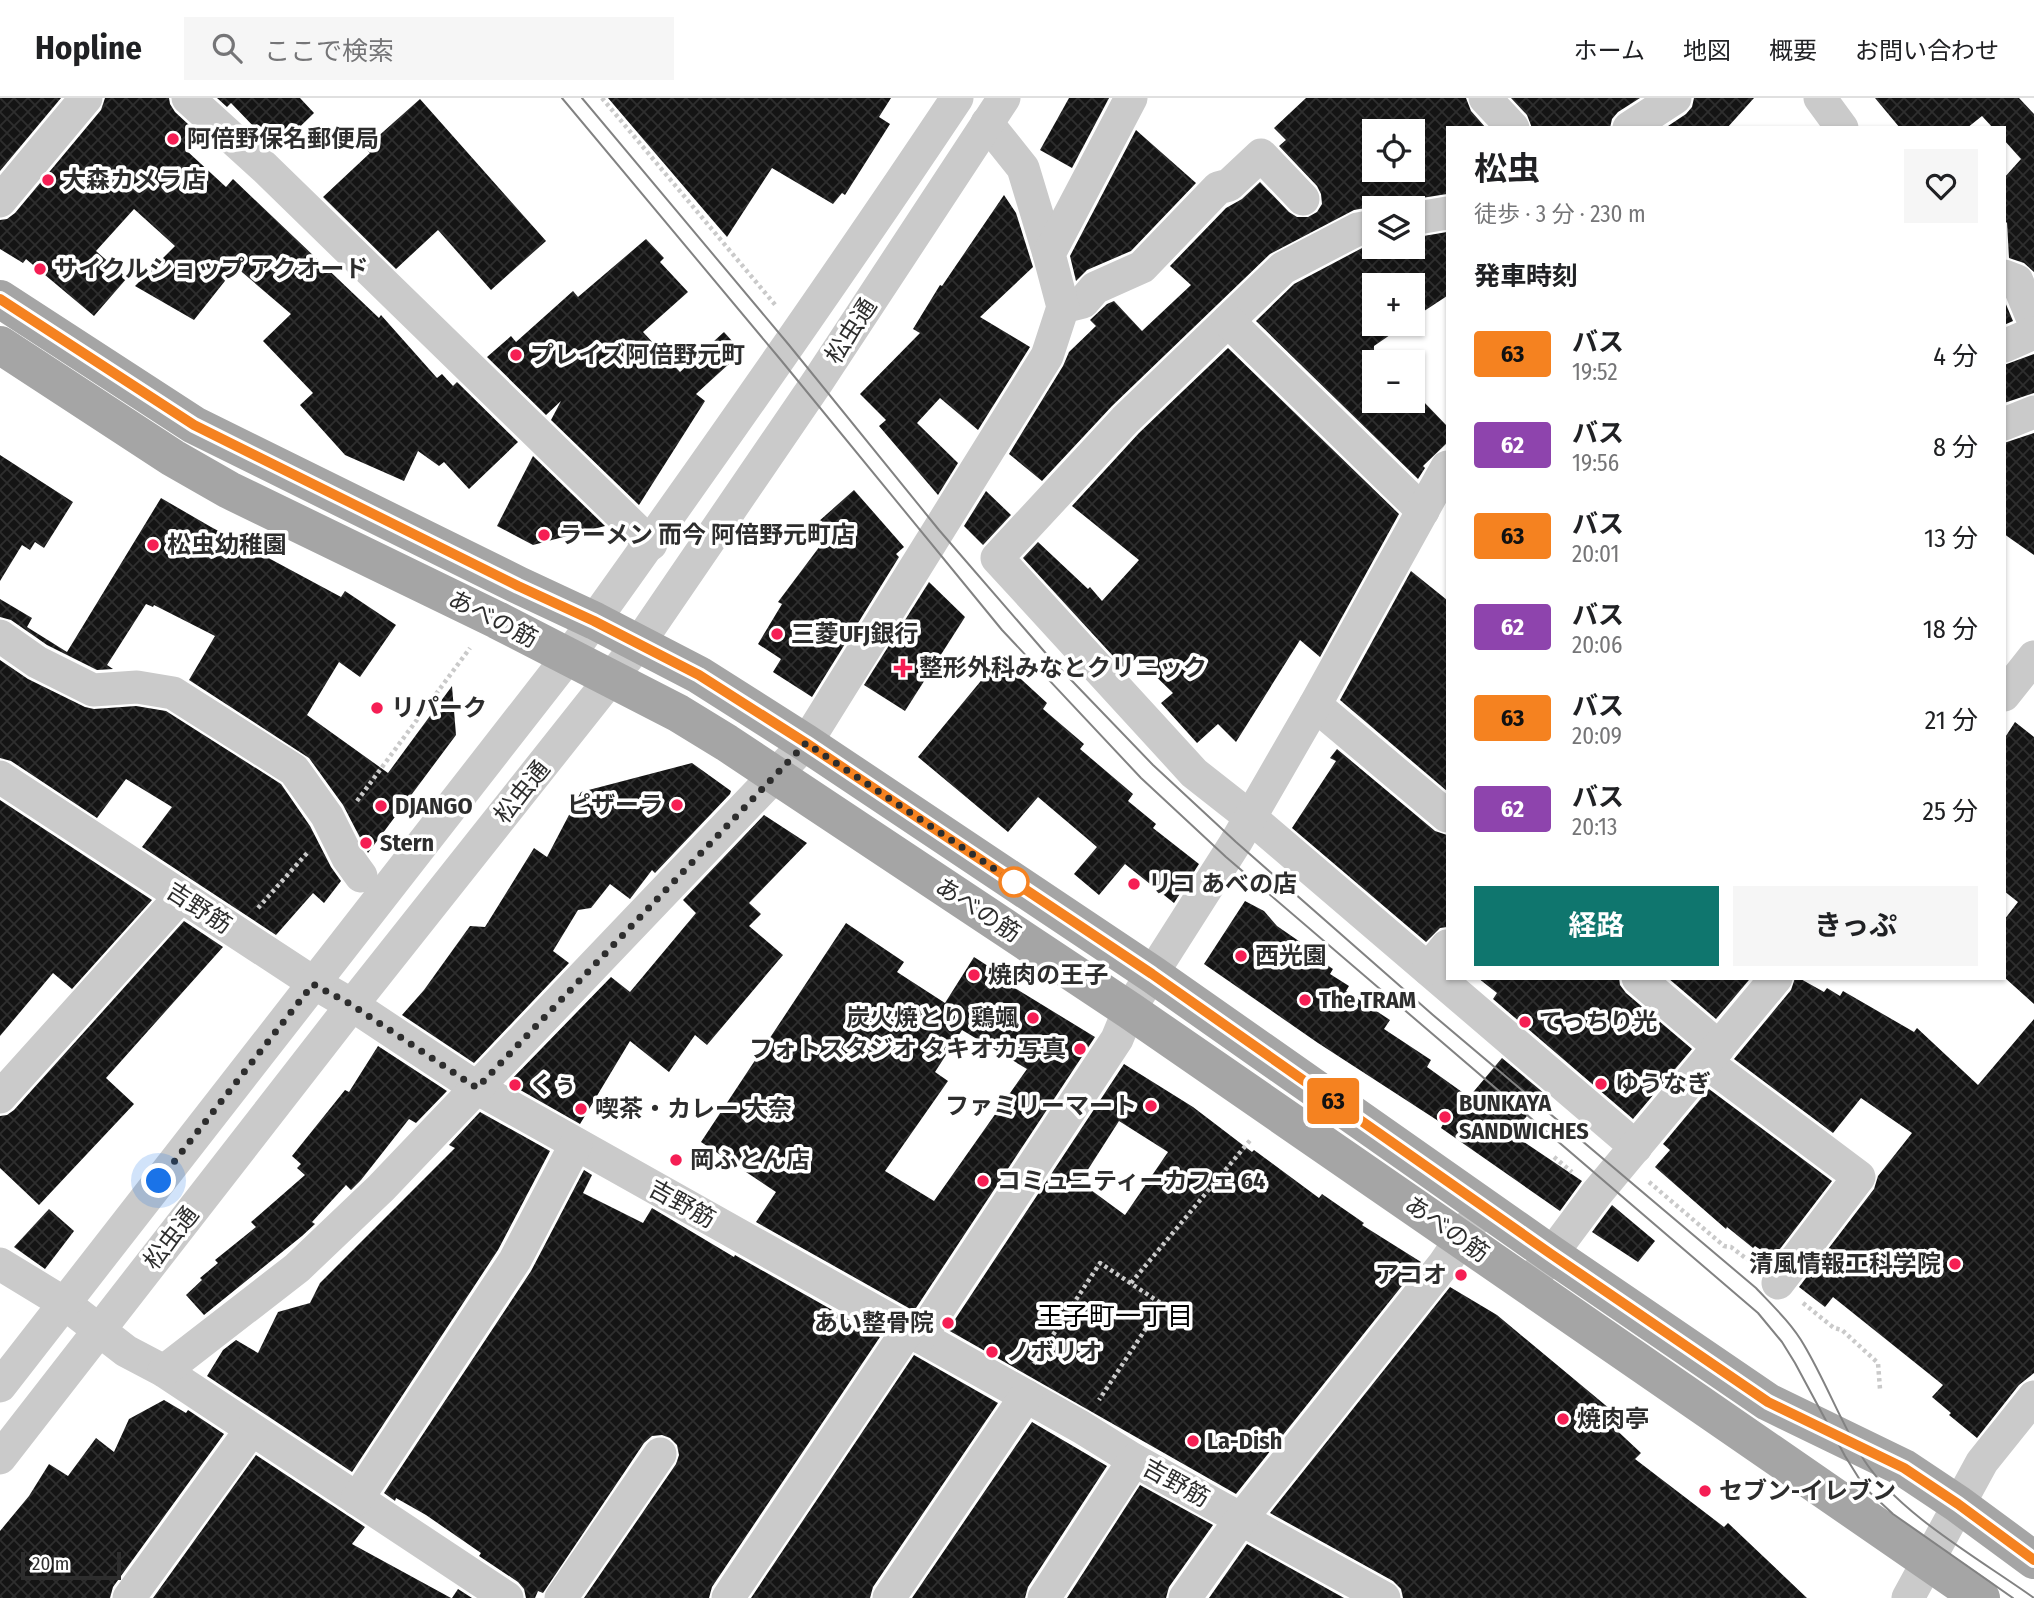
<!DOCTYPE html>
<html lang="ja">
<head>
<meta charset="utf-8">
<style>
  body { margin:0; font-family:"Fira Sans Condensed","Noto Sans JP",sans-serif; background:#f6f6f6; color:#202124; height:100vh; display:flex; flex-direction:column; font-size:26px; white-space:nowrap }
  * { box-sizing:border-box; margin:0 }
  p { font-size:23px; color:#757577 }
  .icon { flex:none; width:38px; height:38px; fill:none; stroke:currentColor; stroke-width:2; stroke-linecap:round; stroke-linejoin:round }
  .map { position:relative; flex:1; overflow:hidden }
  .side { position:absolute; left:1446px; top:28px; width:560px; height:854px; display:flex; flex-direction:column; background:#fff; border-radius:0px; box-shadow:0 2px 5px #0004 }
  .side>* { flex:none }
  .badge { padding:0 14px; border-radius:5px; font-size:24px; line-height:46px }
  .fabs { position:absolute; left:1362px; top:21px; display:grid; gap:14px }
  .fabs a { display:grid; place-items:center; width:63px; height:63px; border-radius:0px; background:#fff; box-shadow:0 2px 5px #0004; font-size:35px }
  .scale { position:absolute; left:21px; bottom:18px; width:100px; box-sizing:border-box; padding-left:7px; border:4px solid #2d2d2d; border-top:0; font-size:19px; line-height:24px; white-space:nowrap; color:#2d2d2d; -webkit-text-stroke:5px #fff; paint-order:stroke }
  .you { position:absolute; width:35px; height:35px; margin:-18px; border:5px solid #fff; border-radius:50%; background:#1a73e8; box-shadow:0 0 0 10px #1a73e833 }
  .map>.badge { position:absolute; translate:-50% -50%; box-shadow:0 0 0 4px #fff }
  h2 { padding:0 28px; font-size:26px; line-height:63px }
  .round { display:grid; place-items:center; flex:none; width:74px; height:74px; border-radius:0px; background:#f6f6f6 }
  .headline { display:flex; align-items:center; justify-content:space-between; height:119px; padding:0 28px }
  h1 { font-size:33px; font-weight:700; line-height:52px }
  .action { display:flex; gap:14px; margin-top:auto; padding:14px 28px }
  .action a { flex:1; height:80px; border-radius:0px; background:#0f766e; color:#fff; font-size:28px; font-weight:700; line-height:80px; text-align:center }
  .action a+a { background:#f6f6f6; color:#202124 }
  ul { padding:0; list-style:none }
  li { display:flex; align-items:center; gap:21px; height:91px; padding:0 28px }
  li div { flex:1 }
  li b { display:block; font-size:26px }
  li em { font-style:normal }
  li .badge { min-width:77px; font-weight:700; text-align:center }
  header { display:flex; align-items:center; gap:42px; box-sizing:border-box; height:98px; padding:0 35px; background:#fff; border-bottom:2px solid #e0e0e0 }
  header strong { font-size:33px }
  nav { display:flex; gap:38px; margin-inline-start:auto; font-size:24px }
  .search { width:490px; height:63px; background:#f6f6f6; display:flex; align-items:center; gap:18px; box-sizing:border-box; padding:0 24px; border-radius:0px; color:#757577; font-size:26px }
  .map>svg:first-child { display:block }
  .building { fill:url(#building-cross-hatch); fill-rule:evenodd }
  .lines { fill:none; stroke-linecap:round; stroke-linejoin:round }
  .path { stroke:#cacaca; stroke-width:4.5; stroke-dasharray:3.5 3.5; stroke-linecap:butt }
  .minor { stroke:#cacaca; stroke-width:33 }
  .major { stroke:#a5a5a5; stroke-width:38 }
  .tram { stroke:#828282; stroke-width:2 }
  .line-casing { stroke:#fff; stroke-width:16 }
  .line { stroke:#f58220; stroke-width:10 }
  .walk { stroke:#2d2d2d; stroke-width:7; stroke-dasharray:0 12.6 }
  .poi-dot { fill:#f51e54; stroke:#fff; stroke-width:2.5 }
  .stop-dot { fill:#fff; stroke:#f58220; stroke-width:3.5 }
  .labels { text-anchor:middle; stroke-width:7; stroke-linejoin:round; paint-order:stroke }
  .poi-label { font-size:24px; font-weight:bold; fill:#2d2d2d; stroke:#fff; text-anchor:start }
  .street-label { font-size:24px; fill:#2d2d2d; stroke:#fff }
  .neighbourhood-label { font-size:26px; fill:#000; stroke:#fff }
</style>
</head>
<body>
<header>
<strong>Hopline</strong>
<div class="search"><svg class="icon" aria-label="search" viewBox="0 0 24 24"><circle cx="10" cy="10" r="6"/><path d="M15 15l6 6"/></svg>ここで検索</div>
<nav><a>ホーム</a><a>地図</a><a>概要</a><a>お問い合わせ</a></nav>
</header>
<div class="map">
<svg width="2034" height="1500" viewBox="0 0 2034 1500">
  <defs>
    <pattern id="building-cross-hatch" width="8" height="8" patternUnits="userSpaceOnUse" patternTransform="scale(1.75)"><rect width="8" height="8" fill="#141414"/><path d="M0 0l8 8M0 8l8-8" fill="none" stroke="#2e2e2e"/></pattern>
  </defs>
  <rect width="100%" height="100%" fill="#fff"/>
  <g class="building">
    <path d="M0 0H61L0 73Z"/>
    <path d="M105 0H169L170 6 175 14 201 38 187 53 226 89 233 81 379 220 381 217 437 280 442 276 453 288 457 284 518 344 469 391 444 364 439 368 418 353 404 383 345 357 300 307 313 295 263 243 291 216 236 169 194 222 135 188 175 148 134 111 96 153 127 180 94 218 26 161 23 165 0 151V122L7 121 15 115 101 12Z"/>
    <path d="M217 0H300L314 15 276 52 231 5 227 9Z"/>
    <path d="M608 0H891L879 19 890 26 845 97 842 95 833 106 772 70 727 139Z"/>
    <path d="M1069 0H1109L1072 70 1040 52Z"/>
    <path d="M1306 0H1466L1471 13 1486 30H1447V96L1409 102 1397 110 1371 109 1354 112 1270 156 1112 308 1042 383 1009 356 1063 268 1069 254 1096 228 1090 222 1107 206 1114 203 1142 233 1191 187 1170 168 1226 110 1242 101 1260 84 1289 114 1297 119H1308L1317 114 1322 106 1321 96 1317 88 1279 48 1286 42 1274 30ZM1374 33H1412V72H1374Z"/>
    <path d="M1511 0H1640L1618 14 1612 21 1610 30H1532L1527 17Z"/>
    <path d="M1694 0H1754L1727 30H1665L1686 16 1692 9Z"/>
    <path d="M1875 0H2019L2034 16V174L2024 165 2009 160 2007 124 2004 127V80L2021 61 2004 42V30H1993L1982 18 1967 30H1900Z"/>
    <path d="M420 1 546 143 491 192 438 132 396 171 323 99 370 55 365 50Z"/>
    <path d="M1136 32 1196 85 1131 153 1087 172 1076 183 1070 158Z"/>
    <path d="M1004 97 1016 115 1033 169 980 219 1030 249 978 332 940 300 917 325 958 365 938 397 879 328 886 322 860 296 920 235 913 231 940 187 942 188Z"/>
    <path d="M1447 134V198L1412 221V187H1374V226H1406L1374 248V303H1423L1447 328V345L1423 368 1425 370 1418 381 1256 223 1294 186 1364 149H1412V140Z"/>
    <path d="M646 141 664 160 660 164 688 194 643 234 680 274 724 234 742 254 696 296 705 303 639 407 551 322 561 303 546 317 487 259 511 238 516 244 573 193 578 199Z"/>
    <path d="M2005 204 2013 223 2004 227V205Z"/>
    <path d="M1228 250 1399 416 1320 559 1300 542 1236 644 1218 626 1197 645 1161 605 1173 595 1137 560 1124 570 1023 460 1038 444 1088 491 1090 489 1102 503 1139 462 1072 408 1139 335Z"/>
    <path d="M2034 256V295L2004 305V267Z"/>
    <path d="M2034 335V457L2004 436V345Z"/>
    <path d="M0 357 73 404 44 450 35 444 30 452 22 447 0 483Z"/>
    <path d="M533 358 605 428 533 447 497 428Z"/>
    <path d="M854 392 904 449 896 456 899 459 812 599 773 574 781 561 758 546 782 506 778 504 829 436 818 424Z"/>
    <path d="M986 393 1011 417 983 447 964 428Z"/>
    <path d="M161 400 211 429 341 499 345 493 396 527 360 579 339 564 307 617 388 675 452 588 456 637 368 755 343 707 309 660 189 582 215 538 154 507 153 509 146 506 107 567 113 571 97 572 47 547 11 522 0 519V501L32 520 27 529 67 554Z"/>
    <path d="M1411 473 1447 502V693L1340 602Z"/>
    <path d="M929 484 965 519 905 613 864 587Z"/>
    <path d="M999 561 1047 605 1043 611 1084 646 1080 651 1133 696 1128 703 1156 726 1153 730 1199 766 1174 805 1125 766 1099 797 1074 776 1097 749 1038 699 1008 734 918 659Z"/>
    <path d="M0 562 28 581 85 609 94 611 136 608 166 613 281 686 310 728 331 769 341 783 324 805 313 795 276 837 142 749 172 709 126 681 97 720 11 663 0 660Z"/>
    <path d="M2015 624 2034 639V906L2004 879V822L2018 804 2004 793V641Z"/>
    <path d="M1337 651 1435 733 1447 737V829L1440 830 1426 844 1292 730 1336 663 1330 660Z"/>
    <path d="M692 665 731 693 730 696 655 775 652 772 630 801 610 786 591 810 578 812 553 853 569 865 474 965 402 917 424 892 470 828 485 829 534 750 547 759 581 694Z"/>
    <path d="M0 702 152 802 72 891 53 875 0 938Z"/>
    <path d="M764 717 807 745 749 805 761 816 749 828 783 857 707 947 695 937 669 974 630 943 580 1026 508 985 611 879 630 894 696 815 683 802Z"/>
    <path d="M1245 803 1264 813 1277 828 1319 857 1317 860 1333 871 1330 876 1349 888 1346 893 1390 922 1384 931 1431 962 1427 969 1469 999 1502 960 1545 996 1512 1036 1582 1083 1560 1113 1441 1030 1443 1026 1318 945 1204 866Z"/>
    <path d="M184 823 223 849 106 980 134 1006 39 1107 0 1070V1018L7 1017 14 1012Z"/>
    <path d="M846 825 904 864 897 874 945 905 974 859 1016 886 1013 889 1095 939 914 1213 756 1124 776 1094 701 1044ZM962 932 1027 971 934 1103 885 1073 948 983 935 974Z"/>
    <path d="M1478 880H1619L1620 887 1626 895 1692 951 1633 1021 1493 901 1497 895Z"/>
    <path d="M1668 880H1746L1749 882 1716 921Z"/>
    <path d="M1795 880H1799L1824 894 1827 890 1840 898 1843 893 1914 934 1917 930 1978 987 2034 921V1275L2019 1287 1977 1340 1949 1317 1951 1315 1932 1299 1943 1287 1833 1199 1825 1209 1799 1189 1874 1091 1878 1078 1912 1035 1861 1000 1833 1035 1734 961 1791 892Z"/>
    <path d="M378 948 447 993 416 1025 409 1021 361 1082 351 1092 346 1087 312 1124 315 1126 302 1138 204 1217 186 1197 202 1182 200 1180 218 1165 215 1162 256 1129 251 1124 305 1077 297 1070 301 1066 292 1058 345 992 349 994Z"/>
    <path d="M1124 966 1193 1009 1252 1054 1254 1052 1319 1100 1322 1096 1364 1125 1362 1127 1421 1164 1236 1396 948 1232ZM1119 1023 1168 1054 1125 1117 1080 1084Z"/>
    <path d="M1709 991 1832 1083 1773 1160 1755 1148 1753 1150 1727 1129 1726 1131 1655 1069 1670 1052 1663 1046Z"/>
    <path d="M480 1014 550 1053 498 1152 352 1374 207 1278 223 1252 236 1242 258 1255 278 1214 310 1205 320 1185 455 1050 449 1047Z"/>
    <path d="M584 1072 592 1077 583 1095 643 1125 652 1110 734 1159 735 1157 880 1239 712 1489 709 1500H584L676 1366 679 1357 677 1347 670 1340 662 1337 652 1338 644 1345 543 1495 538 1493 535 1500H526L524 1491 518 1484 479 1458 481 1455 426 1417 396 1400 395 1403 384 1395 531 1173Z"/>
    <path d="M1612 1107 1655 1143 1638 1164 1592 1134Z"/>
    <path d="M49 1111 74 1133 45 1171 14 1149Z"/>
    <path d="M1450 1189 1497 1217 1616 1316 1609 1325 1641 1355 1635 1361 1724 1429 1728 1425 1807 1500H1403L1401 1491 1393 1483 1270 1415Z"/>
    <path d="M914 1257 998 1305 873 1489 870 1500H751Z"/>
    <path d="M164 1302 186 1315 188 1312 224 1336 113 1489 110 1500H0V1433L29 1398 49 1366 68 1378 96 1340 114 1354 129 1321Z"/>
    <path d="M1032 1324 1107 1368 1028 1489 1025 1500H912Z"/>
    <path d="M256 1357 365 1429 352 1446 451 1500H153Z"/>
    <path d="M1140 1387 1213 1427 1169 1489 1166 1500H1067Z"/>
    <path d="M1247 1446 1344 1500H1209Z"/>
    <path d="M458 1491 472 1500H452Z"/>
  </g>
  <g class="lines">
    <g class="path">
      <path d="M602 0 777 209"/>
      <path d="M357 703 470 550"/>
      <path d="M258 810 308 754"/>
      <path d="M1554 1059 1572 1074"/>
      <path d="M1649 1084 1724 1148 1731 1149 1752 1165"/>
      <path d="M1131 1185 1252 1040"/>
      <path d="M1803 1205 1834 1230 1842 1232 1878 1265 1880 1291"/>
      <path d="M1034 1266 1100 1165 1162 1206 1099 1302"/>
    </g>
    <g class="minor">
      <path d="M188 0 265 70 651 446"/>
      <path d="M1485 0 1513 30"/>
      <path d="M1820 0 1842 30"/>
      <path d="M987 25 1023 70 1049 156"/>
      <path d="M1629 30 1675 0"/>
      <path d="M0 103 86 0"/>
      <path d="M1412 121 1447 115"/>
      <path d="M1374 128 1358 131 1283 170 1125 322 997 460 1194 675 1250 719 1636 1049"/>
      <path d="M2004 178 2017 183 2034 224"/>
      <path d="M1063 209 1083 204 1095 190 1142 169 1218 90 1229 87 1261 57 1303 101"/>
      <path d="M1228 223 1423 413"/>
      <path d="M2004 248 2034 235"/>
      <path d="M2004 326 2034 314"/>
      <path d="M0 538 37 564 93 592 137 589 173 595 294 672 327 718 348 760 361 778"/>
      <path d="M2004 597 2034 559"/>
      <path d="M1315 607 1447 718"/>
      <path d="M0 679 314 885 352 907 477 990 1081 1329 1134 1362 1384 1500"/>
      <path d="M1428 871 1447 848"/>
      <path d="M1638 880 1719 949"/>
      <path d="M1707 965 1859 1079 1778 1185"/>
      <path d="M0 999 181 798"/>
      <path d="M0 1166 64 1205 126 1253 164 1273 507 1500"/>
      <path d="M1536 1177 1597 1095 1776 880"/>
      <path d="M920 1239 1117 941 1129 912 1236 744 1315 607 1447 369"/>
      <path d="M164 1273 297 1170 381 1090 806 645 1047 258 1063 209 1049 156 1131 0"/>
      <path d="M0 1288 568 559C700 375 831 189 957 0"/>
      <path d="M0 1360 352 907 639 545 818 283 1004 0"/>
      <path d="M357 1401 515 1162 576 1046"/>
      <path d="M129 1500 251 1332"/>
      <path d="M561 1500 660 1356"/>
      <path d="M728 1500 908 1232"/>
      <path d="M889 1500 1026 1298"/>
      <path d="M1044 1500 1134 1362"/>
      <path d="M1185 1500 1241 1421 1444 1166 1476 1119"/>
      <path d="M1908 1500 1982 1364 2034 1299"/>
    </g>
    <g class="major">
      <path d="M0 201 194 327 518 487 595 523 699 577 806 645 1152 876 1551 1156 1768 1304 1904 1370 1958 1406 2034 1462"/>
      <path d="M0 247 173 360 229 392 497 522 678 615 727 645 1129 912 1981 1500"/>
    </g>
    <g class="tram">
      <path d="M562 0 780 261 1002 532 1141 680 1226 759 1758 1215 1782 1244 1795 1265 1845 1358 1865 1390 1893 1416 2013 1500"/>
      <path d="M582 0 789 247 939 432 1049 559 1153 667 1236 744 1433 917 1756 1190C1773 1208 1792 1226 1804 1247 1826 1284 1841 1325 1864 1362 1899 1416 1981 1462 2034 1500"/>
    </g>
  </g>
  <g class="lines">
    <g class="line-casing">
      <path id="line" d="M0 201 194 327 518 488 594 523 699 577 806 645 1152 876 1551 1156 1768 1304 1904 1370 1958 1406 2034 1462"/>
    </g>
    <use href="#line" class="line"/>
    <path class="walk" d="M159 1083 313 886 352 907 477 990 806 645 1014 784"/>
  </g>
  <g class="poi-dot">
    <circle cx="173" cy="41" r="7"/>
    <circle cx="48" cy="82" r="7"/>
    <circle cx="40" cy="171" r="7"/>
    <circle cx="516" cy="257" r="7"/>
    <circle cx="544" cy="437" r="7"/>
    <circle cx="153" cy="447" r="7"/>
    <circle cx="777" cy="536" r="7"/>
    <path d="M899.5 559.5h7v7h7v7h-7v7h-7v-7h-7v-7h7z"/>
    <circle cx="377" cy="610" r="7"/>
    <circle cx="677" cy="707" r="7"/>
    <circle cx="381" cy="708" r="7"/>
    <circle cx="366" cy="745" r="7"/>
    <circle cx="1134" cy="786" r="7"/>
    <circle cx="1241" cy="858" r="7"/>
    <circle cx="974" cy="877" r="7"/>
    <circle cx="1305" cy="902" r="7"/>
    <circle cx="1033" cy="920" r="7"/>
    <circle cx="1525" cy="924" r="7"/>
    <circle cx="1080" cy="951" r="7"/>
    <circle cx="1601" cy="986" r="7"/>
    <circle cx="515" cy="987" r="7"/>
    <circle cx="1151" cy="1008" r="7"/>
    <circle cx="581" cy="1011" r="7"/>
    <circle cx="1445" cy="1019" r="7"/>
    <circle cx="676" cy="1062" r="7"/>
    <circle cx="983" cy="1083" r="7"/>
    <circle cx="1955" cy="1166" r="7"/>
    <circle cx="1461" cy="1177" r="7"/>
    <circle cx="948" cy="1225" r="7"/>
    <circle cx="992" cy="1254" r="7"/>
    <circle cx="1563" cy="1321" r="7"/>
    <circle cx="1193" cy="1343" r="7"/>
    <circle cx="1705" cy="1393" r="7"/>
  </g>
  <circle class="stop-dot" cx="1014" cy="784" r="14"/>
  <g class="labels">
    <g class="poi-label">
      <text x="187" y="49">阿倍野保名郵便局</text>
      <text x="62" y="90">大森カメラ店</text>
      <text x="54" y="179">サイクルショップ アクオード</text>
      <text x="530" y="265">プレイズ阿倍野元町</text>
      <text x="558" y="445">ラーメン 而今 阿倍野元町店</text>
      <text x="167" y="455">松虫幼稚園</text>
      <text x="791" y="544">三菱UFJ銀行</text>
      <text x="919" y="578">整形外科みなとクリニック</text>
      <text x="391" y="618">リパーク</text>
      <text x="663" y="715" text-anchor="end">ピザーラ</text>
      <text x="395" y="716">DJANGO</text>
      <text x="380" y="753">Stern</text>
      <text x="1148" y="794">リコ あべの店</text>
      <text x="1255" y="866">西光園</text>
      <text x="988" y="885">焼肉の王子</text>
      <text x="1319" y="910">The TRAM</text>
      <text x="1019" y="928" text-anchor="end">炭火焼とり 鶏颯</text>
      <text x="1539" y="932">てっちり光</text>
      <text x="1066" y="959" text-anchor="end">フォトスタジオ タキオカ写真</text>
      <text x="1615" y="994">ゆうなぎ</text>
      <text x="529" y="995">くぅ</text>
      <text x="1459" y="1013">BUNKAYA<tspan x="1459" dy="28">SANDWICHES</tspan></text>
      <text x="1137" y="1016" text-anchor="end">ファミリーマート</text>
      <text x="595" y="1019">喫茶・カレー 大奈</text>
      <text x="690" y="1070">岡ふとん店</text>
      <text x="997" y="1091">コミュニティーカフェ 64</text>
      <text x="1941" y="1174" text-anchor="end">清風情報工科学院</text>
      <text x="1447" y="1185" text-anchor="end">アコオ</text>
      <text x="934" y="1233" text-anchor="end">あい整骨院</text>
      <text x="1006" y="1262">ノボリオ</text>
      <text x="1577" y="1329">焼肉亭</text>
      <text x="1207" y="1351">La-Dish</text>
      <text x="1719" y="1401">セブン-イレブン</text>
    </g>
    <g class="street-label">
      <text transform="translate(851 233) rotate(-57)" y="8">松虫通</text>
      <text transform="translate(493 521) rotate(27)" y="8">あべの筋</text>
      <text transform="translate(522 694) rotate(-51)" y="8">松虫通</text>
      <text transform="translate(199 810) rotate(33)" y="8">吉野筋</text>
      <text transform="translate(978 812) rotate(33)" y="8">あべの筋</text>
      <text transform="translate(682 1106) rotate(29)" y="8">吉野筋</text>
      <text transform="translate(1447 1131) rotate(35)" y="8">あべの筋</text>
      <text transform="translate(171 1140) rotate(-52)" y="8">松虫通</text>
      <text transform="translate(1176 1385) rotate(29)" y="8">吉野筋</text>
    </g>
    <g class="neighbourhood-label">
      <text x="1115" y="1227">王子町一丁目</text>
    </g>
  </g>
</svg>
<div class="fabs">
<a><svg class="icon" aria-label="locate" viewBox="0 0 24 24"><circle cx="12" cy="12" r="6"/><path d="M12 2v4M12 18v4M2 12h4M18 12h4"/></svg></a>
<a><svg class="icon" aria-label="layers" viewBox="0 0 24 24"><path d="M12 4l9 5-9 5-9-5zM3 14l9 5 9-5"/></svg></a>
<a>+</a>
<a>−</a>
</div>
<div class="scale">20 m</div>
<div class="you" style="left:159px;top:1083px"></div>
<b class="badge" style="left:1333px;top:1003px;background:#f58220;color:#111">63</b>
<section class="side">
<div class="headline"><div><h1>松虫</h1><p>徒歩 · 3 分 · 230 m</p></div><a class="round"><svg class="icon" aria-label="heart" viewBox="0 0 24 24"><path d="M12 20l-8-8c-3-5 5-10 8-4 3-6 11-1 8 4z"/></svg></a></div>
<h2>発車時刻</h2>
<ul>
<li><span class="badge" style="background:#f58220;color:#111">63</span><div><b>バス</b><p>19:52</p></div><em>4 分</em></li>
<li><span class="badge" style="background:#8e44ad;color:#fff">62</span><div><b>バス</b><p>19:56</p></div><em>8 分</em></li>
<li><span class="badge" style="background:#f58220;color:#111">63</span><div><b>バス</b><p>20:01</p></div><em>13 分</em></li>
<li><span class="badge" style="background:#8e44ad;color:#fff">62</span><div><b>バス</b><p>20:06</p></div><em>18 分</em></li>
<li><span class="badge" style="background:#f58220;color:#111">63</span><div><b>バス</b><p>20:09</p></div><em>21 分</em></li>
<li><span class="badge" style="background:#8e44ad;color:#fff">62</span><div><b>バス</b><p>20:13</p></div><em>25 分</em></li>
</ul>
<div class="action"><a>経路</a><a>きっぷ</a></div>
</section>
</div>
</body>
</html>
